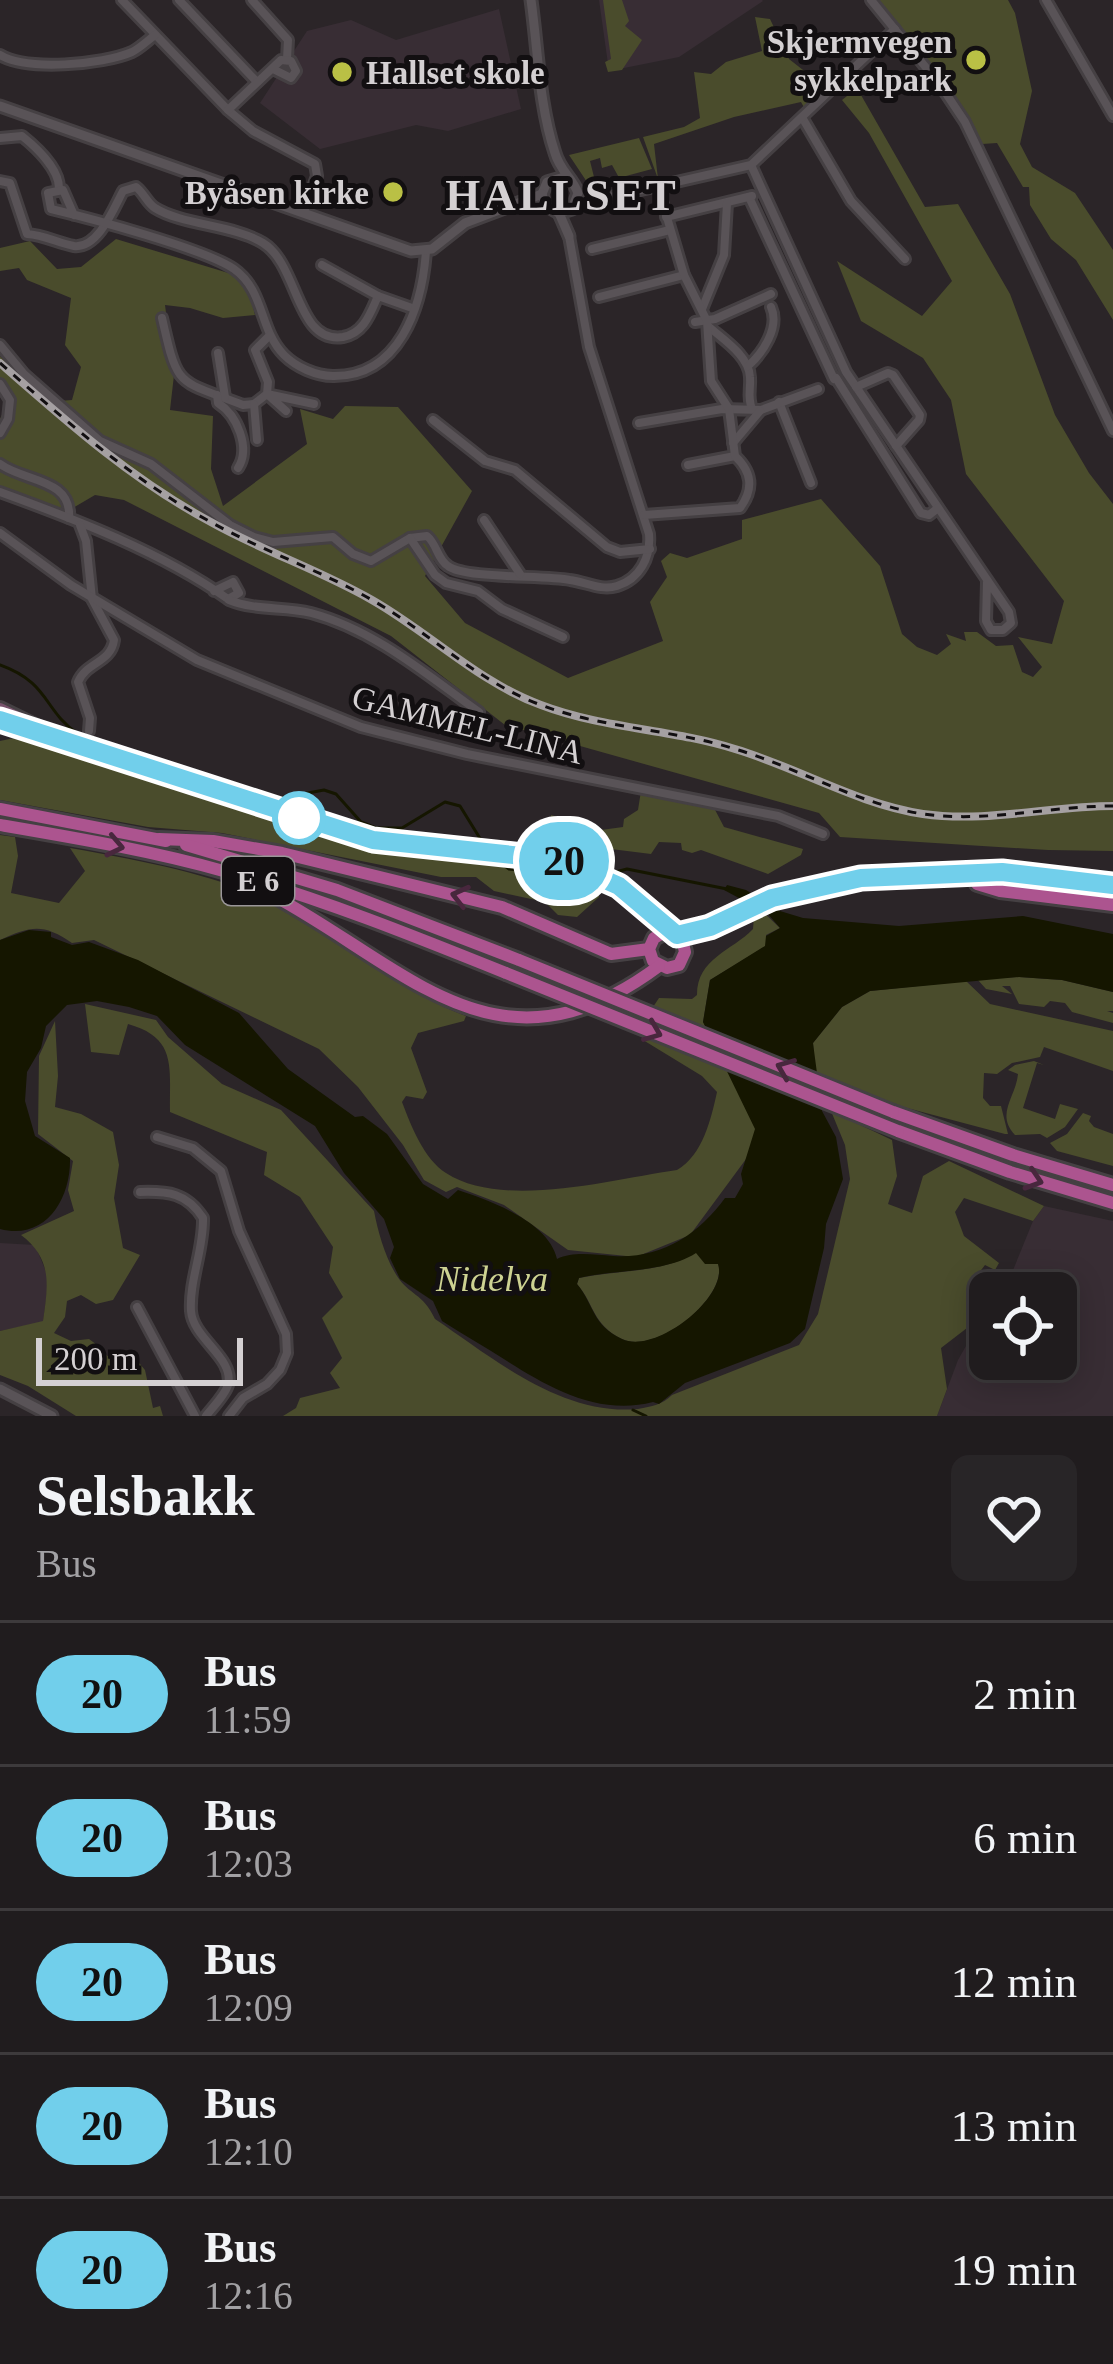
<!DOCTYPE html>
<html lang="en">
<head>
<meta charset="utf-8">
<style>
  body { margin:0; font-family:Georgia,serif; background:#282527; color:#f1f3f6; height:100vh; display:flex; flex-direction:column; font-size:45px; white-space:nowrap }
  * { box-sizing:border-box; margin:0 }
  p { font-size:39px; color:#a2a1a4 }
  .icon { flex:none; width:66px; height:66px; fill:none; stroke:currentColor; stroke-width:2; stroke-linecap:round; stroke-linejoin:round }
  .map { position:relative; height:1416px; overflow:hidden }
  .sheet { display:flex; flex-direction:column; background:#201c1e; flex:1 }
  .sheet>* { flex:none }
  .badge { padding:0 24px; border-radius:39px; font-size:42px; line-height:78px }
  .controls { position:absolute; left:969px; top:1272px; display:grid; gap:24px }
  .controls a { display:grid; place-items:center; width:108px; height:108px; border-radius:18px; background:#201c1e; box-shadow:0 6px 30px #0003,0 0 0 3px #3d3a3c; font-size:60px }
  .scale { position:absolute; left:36px; bottom:30px; width:207px; box-sizing:border-box; padding-left:12px; border:6px solid #d4d0d2; border-top:0; font-size:33px; line-height:42px; white-space:nowrap; color:#d4d0d2; -webkit-text-stroke:9px #120f11; paint-order:stroke }
  .map>.badge { position:absolute; translate:-50% -50%; box-shadow:0 0 0 6px #fff }
  .round { display:grid; place-items:center; flex:none; width:126px; height:126px; border-radius:18px; background:#282527 }
  .overview { display:flex; align-items:center; justify-content:space-between; height:204px; padding:0 36px }
  h1 { font-size:57px; font-weight:700; line-height:90px }
  ul { padding:0; list-style:none }
  li { display:flex; align-items:center; gap:36px; height:144px; padding:0 36px; border-top:3px solid #3d3a3c }
  li div { flex:1 }
  li b { display:block; font-size:45px }
  li em { font-style:normal }
  li .badge { min-width:132px; font-weight:700; text-align:center }
  .map>svg:first-child { display:block }
  .built { fill:#382d34 }
  .green { fill:#4a4c2c }
  .water { fill:#151600; fill-rule:evenodd }
  .lines { fill:none; stroke-linecap:round; stroke-linejoin:round }
  .stream { stroke:#151600; stroke-width:3 }
  .minor-casing { stroke:#454043; stroke-width:14 }
  .tertiary-casing { stroke:#454043; stroke-width:15 }
  .secondary-casing { stroke:#454043; stroke-width:16 }
  .trunk-casing { stroke:#454043; stroke-width:18 }
  .minor { stroke:#595357; stroke-width:8 }
  .tertiary { stroke:#595357; stroke-width:9 }
  .secondary { stroke:#78536c; stroke-width:10 }
  .trunk { stroke:#ac548f; stroke-width:12 }
  .rail-casing { stroke:#a5a0a2; stroke-width:8 }
  .rail { stroke:#120f11; stroke-width:3; stroke-dasharray:9; stroke-linecap:butt }
  .trunk-bridge-casing { stroke:#454043; stroke-width:18; stroke-linecap:butt }
  .trunk-bridge { stroke:#ac548f; stroke-width:12 }
  .oneway { stroke:#48273d }
  .line-casing { stroke:#fff; stroke-width:27 }
  .line { stroke:#71cfeb; stroke-width:18 }
  .poi-dot { fill:#bac045; stroke:#120f11; stroke-width:4.5 }
  .stop-dot { fill:#fff; stroke:#71cfeb; stroke-width:6 }
  .labels { text-anchor:middle; stroke-width:10; stroke-linejoin:round; paint-order:stroke }
  .shield { fill:#120f11; stroke:#9a9698; stroke-width:3 }
  .shield-label { font-size:30px; font-weight:bold; fill:#d4d0d2 }
  .poi-label { font-size:33px; font-weight:bold; fill:#d4d0d2; stroke:#120f11; text-anchor:end }
  .street-label { font-size:33px; fill:#d4d0d2; stroke:#120f11 }
  .water-label { font-size:36px; font-style:italic; fill:#cdd292; stroke:#120f11 }
  .district-label { font-size:45px; font-weight:bold; letter-spacing:3px; fill:#d4d0d2; stroke:#120f11 }
</style>
</head>
<body>
<div class="map">
<svg width="1113" height="1416" viewBox="0 0 1113 1416">
  <rect width="100%" height="100%" fill="#2b2528"/>
  <g class="built">
    <path d="M599 0H762L763 1 679 57 609 71Z"/>
    <path d="M499 9 521 109 448 131 416 125 320 149 260 103 307 31 351 20 396 40Z"/>
    <path d="M1044 1206 1113 1221V1416H937L958 1360 990 1304V1359H1056V1293H999L1009 1280 1033 1221Z"/>
    <path d="M0 1243 35 1245 49 1279 43 1322 0 1331Z"/>
  </g>
  <g class="green">
    <path d="M603 0H622L629 21 625 26 642 40 622 70 608 72 605 62 611 59Z"/>
    <path d="M879 0H1008L1015 13 1032 91 1020 144 1032 167 1075 193 1113 250V320L1076 260 1051 239 1030 205 1029 187H1023L997 143 982 144 961 105Z"/>
    <path d="M755 17 770 19 789 59 826 88 806 111 801 102 734 117 654 144 658 179 643 137 684 127 700 118 694 72 711 74 726 62 762 51Z"/>
    <path d="M857 88 925 207 958 204 1010 294 1055 415 1089 473 1113 504V851L1048 850 840 837 819 813 505 725 391 636 124 500 95 495 66 512 0 489V419L9 400 0 384V356C19 378 40 404 72 400L81 367 65 345 71 298 27 280 19 268 0 271V248L30 241 57 269 81 267 116 239 235 275 251 298 255 315 223 318 190 308 165 305 174 375 170 410 213 416 211 469 223 506 307 444 300 409 333 419 345 406 398 407 472 491 425 576 465 623 568 678 663 641 650 602 667 577 661 561 670 553 687 558 742 539V520L821 499 880 566 902 634 917 647 937 655 951 644 946 634 966 641 964 632H977L996 646 1013 645 1022 672 1033 677 1042 667 1018 637 1052 644 1064 601 966 474 951 400 923 358 861 321 837 261 922 316 952 281 869 133 842 100Z"/>
    <path d="M639 138 652 169 626 176V186L615 190 613 186 622 183 612 165 602 168 600 158 590 161 597 189H608L593 191 569 155Z"/>
    <path d="M19 737 53 745 110 768 350 842 397 850 519 860 556 869 598 888 599 897 577 917 558 915 545 902 494 891 476 877H441L222 833 148 827 0 800V741Z"/>
    <path d="M641 791 712 804 724 827 803 849 801 855 768 874 701 850 692 853 682 850 681 843 659 842 651 854 555 842 550 833 551 815 601 830 623 827 624 819 638 810Z"/>
    <path d="M0 835 15 837 18 856 11 893 59 903 85 871 70 848C150 862 229 877 301 915 359 945 404 994 466 1016L464 1021 418 1033 411 1048 427 1092 423 1099 406 1096 402 1102C411 1126 424 1159 446 1173 503 1210 613 1179 677 1170 703 1155 711 1119 717 1092L702 1076 643 1040 642 1035 729 1070 756 1129 749 1155 690 1235 636 1257 568 1250 504 1205 457 1187 446 1192 424 1180 403 1145 358 1087 319 1049 94 940 72 943C43 923 31 926 0 940Z"/>
    <path d="M760 909 780 928 766 935V946L710 980 703 1022 707 1029 653 1007 659 998 692 999 697 995C697 958 732 951 753 929L754 916Z"/>
    <path d="M1019 977 1062 980 1113 992V1011H1107L1113 1013V1023L1072 1012 1065 1003 1050 1001 1044 1007 1019 1004 1010 986H1002L1012 994 986 989 977 979Z"/>
    <path d="M966 981 990 1004 1113 1031V1071L1044 1047 1040 1057 1012 1063 997 1074 984 1073 983 1098 990 1106H1001L1008 1134H1005L892 1104 815 1073 813 1043 842 1007 870 991Z"/>
    <path d="M85 1004 156 1020 168 1037 222 1084 281 1110 374 1211C378 1232 385 1257 397 1276 409 1295 423 1293 435 1319 494 1359 562 1416 638 1409 652 1406 662 1405 672 1395L799 1345 818 1314 850 1179 845 1145 831 1111 892 1140 897 1176 888 1204 912 1213 923 1176 949 1161 1044 1206 1033 1221 964 1198 955 1212 964 1236 999 1263 995 1270 985 1265 969 1286 979 1310 967 1328 941 1348 947 1389 937 1416H283L296 1408 300 1398 340 1388 330 1373 342 1358 322 1318 343 1297 329 1273 333 1247 300 1197 264 1175 267 1152 170 1112C169 1068 178 1038 128 1024L119 1055 91 1052Z"/>
    <path d="M55 1021 58 1076 55 1107 81 1114 113 1132 119 1165 114 1198 123 1248 140 1255 113 1300 96 1304 81 1295 67 1301 65 1317 54 1333 71 1341 89 1339C111 1354 103 1364 135 1358L145 1370 153 1408 160 1406 163 1416H76L28 1386 0 1375V1331L43 1321C48 1286 53 1259 21 1235L74 1211 68 1190 73 1161 38 1134 39 1056Z"/>
    <path d="M1034 1061 1044 1065 1037 1063 1023 1108 1055 1119 1060 1104 1078 1109 1065 1127 1047 1138 1040 1134 1015 1135C995 1114 1016 1097 1018 1074L1008 1070 1015 1065Z"/>
    <path d="M1083 1113 1091 1116 1089 1121 1094 1127 1113 1134V1166L1057 1151 1050 1143 1067 1134Z"/>
    <path d="M696 1252 718 1263C729 1297 656 1356 622 1339 592 1324 595 1305 577 1284L579 1278C617 1270 665 1273 696 1252Z"/>
  </g>
  <path class="water" d="M727 885 746 890 780 911 803 918 899 926 1023 916 1113 934V992L1062 980 1019 977 870 991 842 1007 813 1043 822 1111 836 1137 843 1179 826 1224 824 1248 805 1329 790 1343 685 1383 659 1404 653 1402C599 1416 550 1388 507 1361 485 1347 464 1335 442 1321L433 1301 400 1279 390 1258 394 1247 384 1219 344 1173 315 1126 185 1045 157 1016 129 1007 97 1001 67 1005 46 1026 41 1048 27 1072 25 1101 35 1136 70 1158C71 1200 45 1241 0 1229V940L29 930 51 932V937L72 945 89 942 138 960 239 1013 288 1069 355 1117 363 1116 387 1134 423 1184 448 1199 458 1190C491 1201 549 1222 557 1259 574 1251 594 1255 613 1256 661 1259 698 1235 725 1198H735L743 1184 741 1174 755 1129 703 1022 710 980 765 946 766 936 780 928 767 913 724 890ZM696 1253 705 1264H718C729 1296 656 1355 622 1339 592 1325 595 1306 577 1284L579 1278C617 1269 665 1273 696 1253Z"/>
  <g class="lines">
    <g class="stream">
      <path d="M0 665C50 683 43 710 78 734L281 798 324 790 336 794 361 822 376 828H402L445 802 460 806 481 840"/>
      <path d="M492 857 509 869 560 874 590 885 603 882"/>
      <path d="M608 874 627 869 727 889"/>
      <path d="M633 1410 646 1416"/>
    </g>
    <g class="minor-casing">
      <g id="minor">
        <path d="M122 0 228 110 253 131 315 164 317 176 304 212"/>
        <path d="M179 0 257 82"/>
        <path d="M252 0 288 40 287 59"/>
        <path d="M871 0 941 86 965 122 1113 431"/>
        <path d="M1046 0 1113 116"/>
        <path d="M0 55C26 71 102 65 132 52 140 48 147 41 155 35"/>
        <path d="M228 110 281 60 291 61 296 71 291 78 273 69"/>
        <path d="M803 119 851 201 905 259"/>
        <path d="M0 138 22 136C37 148 59 169 59 188"/>
        <path d="M751 165 846 372 1009 612 1011 623 1003 630H991L986 621 987 582"/>
        <path d="M0 181 10 183 27 234C44 235 58 243 74 246 98 249 114 208 123 191L136 187C144 193 147 203 155 208 182 225 234 225 263 243 299 265 296 344 343 337 364 333 370 314 378 296L412 308"/>
        <path d="M749 197 834 379"/>
        <path d="M575 205 751 165 895 29"/>
        <path d="M74 215 63 190 48 193 51 209C89 218 205 249 234 269 265 291 259 330 284 355 296 367 316 376 333 376 399 377 422 308 426 251"/>
        <path d="M666 217 752 196"/>
        <path d="M592 249 670 230"/>
        <path d="M322 265 378 296"/>
        <path d="M599 297 684 275"/>
        <path d="M702 309 724 255 727 203"/>
        <path d="M162 318C178 389 176 379 243 405L254 404 267 394 268 382 255 350 270 335"/>
        <path d="M695 322 715 319 771 294"/>
        <path d="M709 327C724 340 749 356 750 377 751 390 747 396 752 409"/>
        <path d="M0 345 24 374 100 441 151 464 230 525 254 537 273 542 333 537 353 554 371 561 410 538 427 536C437 544 437 559 448 566 465 579 544 575 570 580 586 582 601 591 617 586 640 579 651 557 649 534L589 347 569 236"/>
        <path d="M218 353 225 397"/>
        <path d="M748 366C763 353 780 327 771 307"/>
        <path d="M836 378 921 513 929 515 938 508"/>
        <path d="M0 384 10 400 8 419 0 433"/>
        <path d="M856 387 888 373 893 375 920 415 919 420 896 446"/>
        <path d="M217 395 218 403C237 415 251 448 238 468"/>
        <path d="M779 402 811 483"/>
        <path d="M254 404 257 440"/>
        <path d="M286 411 267 394 314 404"/>
        <path d="M433 420 485 461 515 470 607 547 620 552 650 549"/>
        <path d="M639 423 722 409 761 410 818 389"/>
        <path d="M733 443 760 411"/>
        <path d="M0 464C24 482 72 478 69 518"/>
        <path d="M688 465 735 456"/>
        <path d="M0 492C77 520 161 552 228 599L239 593 233 582 214 591"/>
        <path d="M644 515 740 508C754 489 752 472 735 456L729 409 711 381 707 321 684 275 658 187"/>
        <path d="M484 520 520 574"/>
        <path d="M80 525 86 541 92 599 114 640C111 663 86 662 78 682L90 718 89 731"/>
        <path d="M0 533 71 585 197 660 361 727 467 754 778 816 823 834"/>
        <path d="M410 538 435 575 446 583 478 591 502 609 563 637"/>
        <path d="M229 600C256 611 284 606 311 613 375 630 427 675 479 712"/>
        <path d="M157 1137 193 1148 221 1171 239 1231 286 1334 287 1353 280 1370 267 1384 243 1398 229 1416"/>
        <path d="M140 1192C168 1191 187 1193 203 1218 204 1249 189 1281 191 1311 193 1339 235 1358 228 1385 225 1395 213 1407 206 1416"/>
        <path d="M137 1307 195 1416"/>
      </g>
    </g>
    <g class="tertiary-casing">
      <g id="tertiary">
        <path d="M531 0C538 50 539 105 555 153 560 171 572 177 578 193L572 209 559 213 545 205 542 194 547 182 564 177"/>
        <path d="M0 106 411 251 432 249 465 223 542 194"/>
        <path d="M559 213 569 236"/>
        <path d="M0 1389 52 1416"/>
      </g>
    </g>
    <g class="secondary-casing">
      <path id="secondary" d="M0 708 47 731"/>
    </g>
    <g class="trunk-casing">
      <g id="trunk">
        <path d="M0 720 353 835C439 855 536 834 614 883 635 897 652 915 670 932"/>
        <path d="M0 809 166 841"/>
        <path d="M0 825C76 838 153 851 227 872 322 899 414 936 506 973"/>
        <path d="M159 839 213 841 282 853 502 907 611 954 649 949 654 938 665 932 682 939 685 952 679 965 667 968 653 961 649 949"/>
        <path d="M186 845 337 890 519 960"/>
        <path d="M984 874 1002 872 1113 884"/>
        <path d="M977 884 1000 891 1113 905"/>
        <path d="M261 889C404 962 494 1089 659 966"/>
        <path d="M677 935C725 925 768 897 817 886 914 864 1016 883 1113 894"/>
        <path d="M893 1112 1013 1155 1113 1185"/>
        <path d="M898 1131 1010 1172 1113 1203"/>
      </g>
    </g>
    <use href="#minor" class="minor"/>
    <use href="#tertiary" class="tertiary"/>
    <use href="#secondary" class="secondary"/>
    <use href="#trunk" class="trunk"/>
    <g class="rail-casing">
      <path id="rail" d="M0 363C66 421 131 479 209 521 262 551 320 570 372 600 430 633 478 682 541 705 604 729 672 729 735 749 799 768 857 804 923 814 987 823 1050 806 1113 806"/>
    </g>
    <use href="#rail" class="rail"/>
    <g class="trunk-bridge-casing">
      <g id="trunk-bridge">
        <path d="M519 960 893 1112"/>
        <path d="M506 973 898 1131"/>
      </g>
    </g>
    <use href="#trunk-bridge" class="trunk-bridge"/>
  </g>
  <defs><path id="oneway-chevron" d="M-2-3.5L2.5 0L-2 3.5" fill="none" stroke-width="1.6" stroke-linecap="round" stroke-linejoin="round" transform="scale(3)"/></defs>
  <g class="oneway">
    <use href="#oneway-chevron" transform="translate(115 846) rotate(12)"/>
    <use href="#oneway-chevron" transform="translate(460 896) rotate(-166)"/>
    <use href="#oneway-chevron" transform="translate(653 1032) rotate(22)"/>
    <use href="#oneway-chevron" transform="translate(785 1068) rotate(-158)"/>
    <use href="#oneway-chevron" transform="translate(1034 1180) rotate(18)"/>
  </g>
  <g class="lines">
    <g class="line-casing">
      <path id="line" d="M0 720 373 840 560 860 619 886 677 935 710 927 772 898 861 878 1002 872 1113 885"/>
    </g>
    <use href="#line" class="line"/>
  </g>
  <g class="poi-dot">
    <circle cx="976" cy="60" r="12"/>
    <circle cx="342" cy="72" r="12"/>
    <circle cx="393" cy="192" r="12"/>
  </g>
  <circle class="stop-dot" cx="299" cy="818" r="24"/>
  <g class="labels">
    <rect class="shield" x="222" y="857" width="72" height="48" rx="9"/>
    <g class="shield-label">
      <text x="258" y="891">E 6</text>
    </g>
    <g class="poi-label">
      <text x="952" y="53">Skjermvegen<tspan x="952" dy="38">sykkelpark</tspan></text>
      <text x="366" y="84" text-anchor="start">Hallset skole</text>
      <text x="369" y="204">Byåsen kirke</text>
    </g>
    <g class="street-label">
      <text transform="translate(468 724) rotate(14)" y="12">GAMMEL-LINA</text>
    </g>
    <g class="water-label">
      <text x="492" y="1291">Nidelva</text>
    </g>
    <g class="district-label">
      <text x="562" y="210">HALLSET</text>
    </g>
  </g>
</svg>
<div class="controls">
<a><svg class="icon" aria-label="locate" viewBox="0 0 24 24"><circle cx="12" cy="12" r="6"/><path d="M12 2v4M12 18v4M2 12h4M18 12h4"/></svg></a>
</div>
<div class="scale">200 m</div>
<b class="badge" style="left:564px;top:861px;background:#71cfeb;color:#111">20</b>
</div>
<section class="sheet">
<div class="overview"><div><h1>Selsbakk</h1><p>Bus</p></div><a class="round"><svg class="icon" aria-label="heart" viewBox="0 0 24 24"><path d="M12 20l-8-8c-3-5 5-10 8-4 3-6 11-1 8 4z"/></svg></a></div>
<ul>
<li><span class="badge" style="background:#71cfeb;color:#111">20</span><div><b>Bus</b><p>11:59</p></div><em>2 min</em></li>
<li><span class="badge" style="background:#71cfeb;color:#111">20</span><div><b>Bus</b><p>12:03</p></div><em>6 min</em></li>
<li><span class="badge" style="background:#71cfeb;color:#111">20</span><div><b>Bus</b><p>12:09</p></div><em>12 min</em></li>
<li><span class="badge" style="background:#71cfeb;color:#111">20</span><div><b>Bus</b><p>12:10</p></div><em>13 min</em></li>
<li><span class="badge" style="background:#71cfeb;color:#111">20</span><div><b>Bus</b><p>12:16</p></div><em>19 min</em></li>
</ul>
</section>
</body>
</html>
